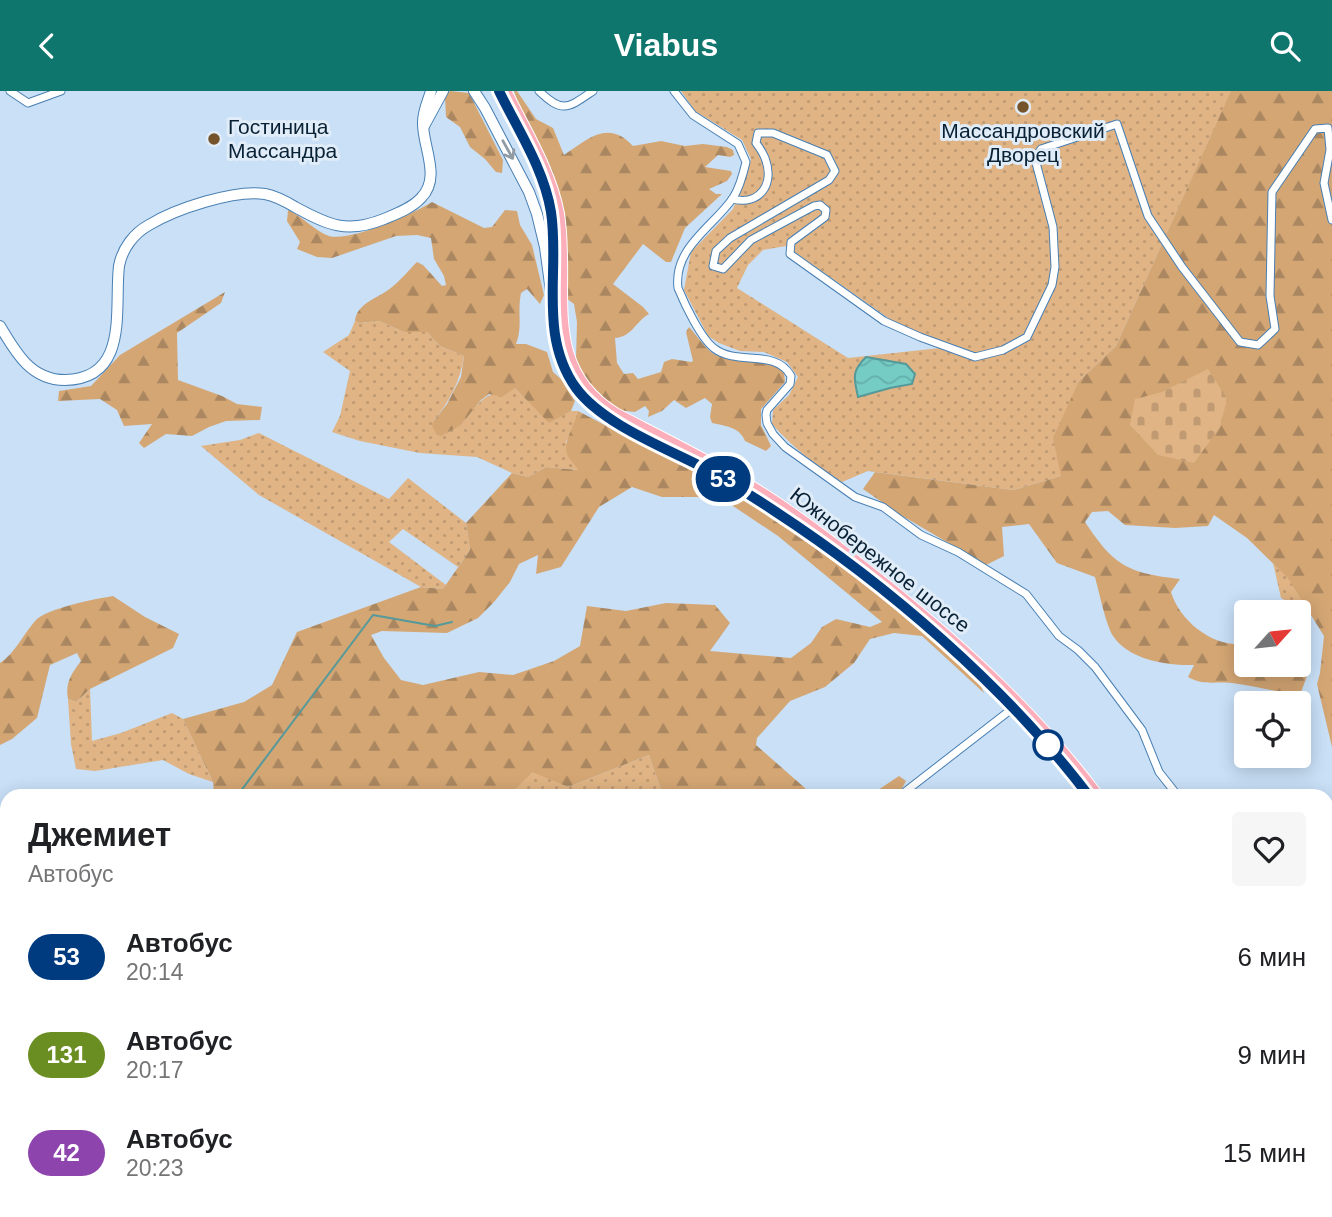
<!DOCTYPE html>
<html lang="ru">
<head>
<meta charset="utf-8">
<style>
  body { margin:0; font-family:Helvetica,sans-serif; background:#f6f6f6; color:#202124; height:100vh; display:flex; flex-direction:column; font-size:26px; white-space:nowrap }
  * { box-sizing:border-box; margin:0 }
  p { font-size:23px; color:#757577 }
  .icon { flex:none; width:38px; height:38px; fill:none; stroke:currentColor; stroke-width:2; stroke-linecap:round; stroke-linejoin:round }
  .map { position:relative; flex:1; overflow:hidden }
  .details { position:absolute; left:0px; top:698px; width:1334px; height:429px; display:flex; flex-direction:column; background:#fff; border-radius:21px 21px 0 0; box-shadow:0 4px 18px #0003 }
  .details>* { flex:none }
  .badge { padding:0 14px; border-radius:23px; font-size:24px; line-height:46px }
  .needle { width:46px; rotate:63deg }
  .fabs { position:absolute; left:1234px; top:509px; display:grid; gap:14px }
  .fabs a { display:grid; place-items:center; width:77px; height:77px; border-radius:7px; background:#fff; box-shadow:0 4px 18px #0003; font-size:35px }
  .map>.badge { position:absolute; translate:-50% -50%; box-shadow:0 0 0 4px #fff }
  .round { display:grid; place-items:center; flex:none; width:74px; height:74px; border-radius:7px; background:#f6f6f6 }
  .headline { display:flex; align-items:center; justify-content:space-between; height:119px; padding:0 28px }
  h1 { font-size:33px; font-weight:600; line-height:52px }
  ul { padding:0; list-style:none }
  li { display:flex; align-items:center; gap:21px; height:98px; padding:0 28px }
  li div { flex:1 }
  li b { display:block; font-size:26px }
  li em { font-style:normal }
  li .badge { min-width:77px; font-weight:700; text-align:center }
  header { display:flex; justify-content:space-between; align-items:center; height:91px; padding:0 28px; background:#0f766e; color:#fff; font-size:32px; font-weight:600 }
  .map>svg:first-child { display:block }
  .green { fill:url(#green-dots); fill-rule:evenodd }
  .forest { fill:url(#forest-firs); fill-rule:evenodd }
  .cemetery { fill:url(#cemetery-stones) }
  .water { fill:url(#water-waves); stroke:#55999a; stroke-width:2 }
  .lines { fill:none; stroke-linecap:round; stroke-linejoin:round }
  .stream { stroke:#55999a; stroke-width:2 }
  .street-casing { stroke:#487fb2; stroke-width:9 }
  .secondary-casing { stroke:#487fb2; stroke-width:12 }
  .highway-casing { stroke:#fff; stroke-width:16 }
  .street { stroke:#fff; stroke-width:7 }
  .secondary { stroke:#fff; stroke-width:10 }
  .highway { stroke:#fcaebb; stroke-width:14 }
  .oneway { stroke:#909ba4 }
  .line-casing { stroke:#fff; stroke-width:16 }
  .line { stroke:#003b80; stroke-width:10 }
  .poi-dot { fill:#75532b; stroke:#e0ecf7; stroke-width:2.5 }
  .stop-dot { fill:#fff; stroke:#003b80; stroke-width:3.5 }
  .labels { text-anchor:middle; stroke-width:6; stroke-linejoin:round; paint-order:stroke }
  .poi-label { font-size:21px; fill:#092135; stroke:#e0ecf7; text-anchor:start }
  .street-label { font-size:21px; fill:#092135; stroke:#e0ecf7 }
</style>
</head>
<body>
<header><svg class="icon" aria-label="back" viewBox="0 0 24 24"><path d="M15 5l-7 7 7 7"/></svg>Viabus<svg class="icon" aria-label="search" viewBox="0 0 24 24"><circle cx="10" cy="10" r="6"/><path d="M15 15l6 6"/></svg></header>
<div class="map">
<svg width="1332" height="1126" viewBox="0 0 1332 1126">
  <defs>
    <pattern id="green-dots" width="8" height="8" patternUnits="userSpaceOnUse" patternTransform="scale(1.75)"><rect width="8" height="8" fill="#e0b484"/><path d="M2 2h.1M6 6h.1" fill="none" stroke="#bf9a73" stroke-width="1.8" stroke-linecap="round"/></pattern>
    <pattern id="forest-firs" width="22" height="20" patternUnits="userSpaceOnUse" patternTransform="scale(1.75)"><rect width="22" height="20" fill="#d4a674"/><path d="M5 1l3.5 6h-7zM16 11l3.5 6h-7z" fill="#aa8760"/></pattern>
    <pattern id="cemetery-stones" width="16" height="16" patternUnits="userSpaceOnUse" patternTransform="scale(1.75)"><rect width="16" height="16" fill="#e0b484"/><path d="M2 7V4a2 2 0 0 1 4 0v3zM10 15v-3a2 2 0 0 1 4 0v3z" fill="#bf9a73"/></pattern>
    <pattern id="water-waves" width="16" height="10" patternUnits="userSpaceOnUse" patternTransform="scale(1.75)"><rect width="16" height="10" fill="#75ccc5"/><path d="M0 5q4-4 8 0t8 0" fill="none" stroke="#64afaa"/></pattern>
  </defs>
  <rect width="100%" height="100%" fill="#c9e0f7"/>
  <g class="green">
    <path d="M681 0H1332V536L1281 507 1202 159 1220 25 1116 255 1079 290 1061 385 1013 399 868 380 842 391C816 374 793 357 772 333L773 319 789 304 798 286 787 271 764 261 740 260 719 252 708 245 684 199 691 161 733 118 751 68 742 49 695 20ZM786 155 901 236 940 257 848 267 737 197 748 174 763 159Z"/>
    <path d="M355 230 361 232 379 230 404 241H427L440 255 464 265C460 292 449 310 433 331L461 334C482 308 481 304 515 297L549 331 571 320H578L577 330 566 351 579 379 546 376 528 386 512 382 477 366 420 362 360 350 332 341 340 325 350 280 323 261 349 244Z"/>
    <path d="M259 342 389 408 408 387 466 432 470 459 458 476 403 438 389 451 446 494 443 498 421 496 259 404 201 355 240 349Z"/>
    <path d="M90 598 92 650 121 642 172 622 183 628 213 691 189 683 163 669 95 680 76 678 71 653 68 608 76 611Z"/>
    <path d="M649 664 663 705H509L532 680 568 696Z"/>
  </g>
  <g class="forest">
    <path d="M450 0 469 2 503 69 502 82 496 81 485 68 470 56 460 36 446 26 445 6Z"/>
    <path d="M514 0H517L536 28 553 37 564 64C588 48 608 28 633 55L661 50 685 55 703 53 727 56 733 59 734 64 730 66 718 64 705 76 731 80 732 83 727 90 709 98 716 103H722L685 137 671 171H666L643 153 613 193 643 216 649 223C635 231 632 246 615 247L617 272 624 283 633 282 638 288 661 281 664 271 672 268 691 271 693 270 686 241 689 236C697 244 706 260 716 264 738 275 766 262 784 281L785 291 761 318V334L771 355 766 360 745 350C740 336 725 335 712 332L710 326 712 313 705 307 686 317 674 309 662 320 648 326 649 320 645 315 635 321 617 319 587 290 576 268 577 231 574 213 563 205C567 151 569 120 547 68 537 45 520 23 514 0Z"/>
    <path d="M1231 0H1332V656L1317 593 1320 582 1324 545 1288 487 1247 447 1214 424 1208 435 1175 437 1125 434 1108 420 1092 421 1085 431C1114 475 1128 482 1180 488L1171 501C1180 531 1214 557 1246 553V574H1297L1307 585 1300 604C1277 601 1255 595 1232 592 1214 590 1205 595 1188 586L1194 574C1168 575 1129 569 1113 545 1106 534 1099 501 1095 486L1057 472 1029 433 1002 436 1004 465 986 474 899 423 863 398 875 381 1013 399 1061 385 1053 347 1079 290 1116 255Z"/>
    <path d="M432 111 484 137 492 136 505 119 517 120 520 134 532 154 544 204 540 213 527 198 521 202C517 222 523 235 516 253H526L547 261 553 281 562 289 575 310 571 320 549 332 515 297 502 306 489 303 481 309 461 334 441 345 437 344 432 335 433 331 447 313 461 286 464 265 440 255 427 241H404L379 230 360 232 355 230C357 211 380 207 392 196 401 189 409 179 417 171L423 174 442 195 446 194 444 185 434 168 431 147 417 144 396 145 332 167 317 166 297 158 300 151 287 130 288 119C302 125 316 141 329 145 350 151 413 123 432 111Z"/>
    <path d="M225 201 221 212 177 242 178 289 222 305 237 313 262 316 260 329 226 330 209 336 192 345 166 343 144 357 139 352 152 333 124 335 117 319 100 308 58 310 59 300 91 295 120 264Z"/>
    <path d="M578 320 721 395 810 448 923 540 980 593 984 602 922 545 894 542 870 548 854 572 825 596 790 610 757 647 756 654 814 705H663L649 664 568 696 532 681 509 705H214L213 691 183 628 244 611 272 594 297 541 421 496 443 498 470 459 466 432 512 382 528 386 546 376 578 379C576 374 570 370 568 365 561 351 576 334 578 320ZM632 396 662 406H698L730 413 778 445 882 531 870 536 836 528 822 536 811 552 791 567 710 560 730 532 715 514 666 512 626 520 587 515 580 555 554 570 513 584 479 581 423 594 401 589 384 567 371 544 382 540 447 542 478 527 494 511 510 491 519 473 538 464 536 483 561 476 599 416Z"/>
    <path d="M113 505 145 526 179 543 173 557 90 598 76 611 68 608C65 592 71 583 81 570L77 562 50 574 37 627 12 648 0 654V572C15 562 23 544 35 530 47 517 95 508 113 505Z"/>
    <path d="M899 685 906 690 898 705H869Z"/>
    <path d="M0 739 7 744V807L0 802Z"/>
    <path d="M1327 922 1332 929V993L1327 998Z"/>
    <path d="M410 1120H507L509 1126H414Z"/>
    <path d="M823 1120H887L891 1126H819Z"/>
  </g>
  <path class="cemetery" d="M1208 278 1227 308 1220 336 1194 372 1158 364 1130 334 1135 308 1162 301Z"/>
  <path class="water" d="M866 266 906 273 915 283 912 293 890 297 858 306C854 287 851 281 866 266Z"/>
  <g class="lines">
    <path class="stream" d="M237 705 373 524 435 535 452 531"/>
    <g class="street-casing">
      <g id="street">
        <path d="M10 0 28 12 61 0"/>
        <path d="M539 0C563 23 568 17 593 0"/>
        <path d="M674 0 693 24 738 53 746 71C743 84 740 96 733 107 713 136 673 157 678 197 685 214 701 248 715 258 738 275 775 257 791 285L790 293 767 319 766 324 767 332 773 343 785 356 855 406 883 416 921 444 958 461 1026 503 1059 545 1078 559 1095 576 1142 639 1159 681 1178 705"/>
        <path d="M732 108C760 115 775 93 765 67 763 62 759 56 756 52L758 42H773L827 64 835 80 829 89 730 147 716 160 713 175 723 178 751 149 814 115 820 114 826 119 825 126 791 151 790 163 884 230 920 246 975 266 1003 259 1027 246 1052 194 1055 176 1053 136 1035 68 1041 58 1117 33 1148 125 1182 176 1240 251 1258 254 1275 238 1270 205 1272 101 1315 38 1328 37 1330 59 1324 92 1332 129"/>
        <path d="M902 705 906 700 1013 617"/>
        <path d="M1326 896 1332 899"/>
        <path d="M1326 909 1332 918"/>
        <path d="M0 931 2 894 7 886"/>
        <path d="M0 942 7 960"/>
        <path d="M1326 1008 1332 1003"/>
        <path d="M0 1026 7 1022"/>
        <path d="M0 1096 7 1099"/>
        <path d="M29 1120 34 1126"/>
        <path d="M598 1120 601 1126"/>
        <path d="M643 1120 647 1126"/>
        <path d="M1031 1120 1034 1126"/>
        <path d="M1150 1120 1156 1126"/>
        <path d="M13 1126 21 1120"/>
        <path d="M51 1126 56 1120"/>
        <path d="M176 1126 178 1120"/>
        <path d="M807 1126 811 1120"/>
      </g>
    </g>
    <g class="secondary-casing">
      <g id="secondary">
        <path d="M474 0 485 17 529 101 537 123 545 156 552 208"/>
        <path d="M424 35 443 0"/>
        <path d="M0 235C16 262 31 289 65 289 130 288 114 217 119 175 122 158 134 142 149 134 175 118 235 98 265 103 276 105 285 110 295 116 328 134 347 143 384 128 396 123 412 117 421 107 442 86 422 55 423 31 423 20 428 10 431 0"/>
        <path d="M0 991 7 990"/>
        <path d="M400 1120 404 1126"/>
      </g>
    </g>
    <g class="highway-casing">
      <g id="highway">
        <path d="M504 0C523 39 549 80 557 123 569 198 537 276 615 324 665 350 717 375 765 406 807 433 846 464 885 495 963 558 1036 625 1096 705"/>
        <path d="M1326 1063 1332 1073"/>
      </g>
    </g>
    <use href="#street" class="street"/>
    <use href="#secondary" class="secondary"/>
    <use href="#highway" class="highway"/>
  </g>
  <defs><path id="oneway-shaft" d="M-6 0H5M1.5-3L5.5 0L1.5 3" fill="none" stroke-width="1.6" stroke-linecap="round" stroke-linejoin="round" transform="scale(1.75)"/></defs>
  <use class="oneway" href="#oneway-shaft" transform="translate(508 59) rotate(61)"/>
  <g class="lines">
    <g class="line-casing">
      <path id="line" d="M499 0C518 39 544 78 551 121 560 180 538 244 576 297 603 334 669 358 710 380 731 392 752 405 773 419 887 493 1007 597 1089 705"/>
    </g>
    <use href="#line" class="line"/>
  </g>
  <g class="poi-dot">
    <circle cx="1023" cy="16" r="7"/>
    <circle cx="214" cy="48" r="7"/>
  </g>
  <circle class="stop-dot" cx="1048" cy="654" r="14"/>
  <g class="labels">
    <g class="poi-label">
      <text x="228" y="43">Гостиница<tspan x="228" dy="24">Массандра</tspan></text>
      <text x="1023" y="47" text-anchor="middle">Массандровский<tspan x="1023" dy="24">Дворец</tspan></text>
    </g>
    <g class="street-label">
      <text transform="translate(880 469) rotate(38)" y="7">Южнобережное шоссе</text>
    </g>
  </g>
</svg>
<div class="fabs">
<a><svg class="needle" viewBox="-14 -14 28 28"><path d="M0-13l5 13h-10z" fill="#e53935"/><path d="M0 13l5-13h-10z" fill="#757577"/></svg></a>
<a><svg class="icon" aria-label="locate" viewBox="0 0 24 24"><circle cx="12" cy="12" r="6"/><path d="M12 2v4M12 18v4M2 12h4M18 12h4"/></svg></a>
</div>
<b class="badge" style="left:723px;top:388px;background:#003b80;color:#fff">53</b>
<section class="details">
<div class="headline"><div><h1>Джемиет</h1><p>Автобус</p></div><a class="round"><svg class="icon" aria-label="heart" viewBox="0 0 24 24"><path d="M12 20l-8-8c-3-5 5-10 8-4 3-6 11-1 8 4z"/></svg></a></div>
<ul>
<li><span class="badge" style="background:#003b80;color:#fff">53</span><div><b>Автобус</b><p>20:14</p></div><em>6 мин</em></li>
<li><span class="badge" style="background:#6b8e23;color:#fff">131</span><div><b>Автобус</b><p>20:17</p></div><em>9 мин</em></li>
<li><span class="badge" style="background:#8e44ad;color:#fff">42</span><div><b>Автобус</b><p>20:23</p></div><em>15 мин</em></li>
</ul>
</section>
</div>
</body>
</html>
